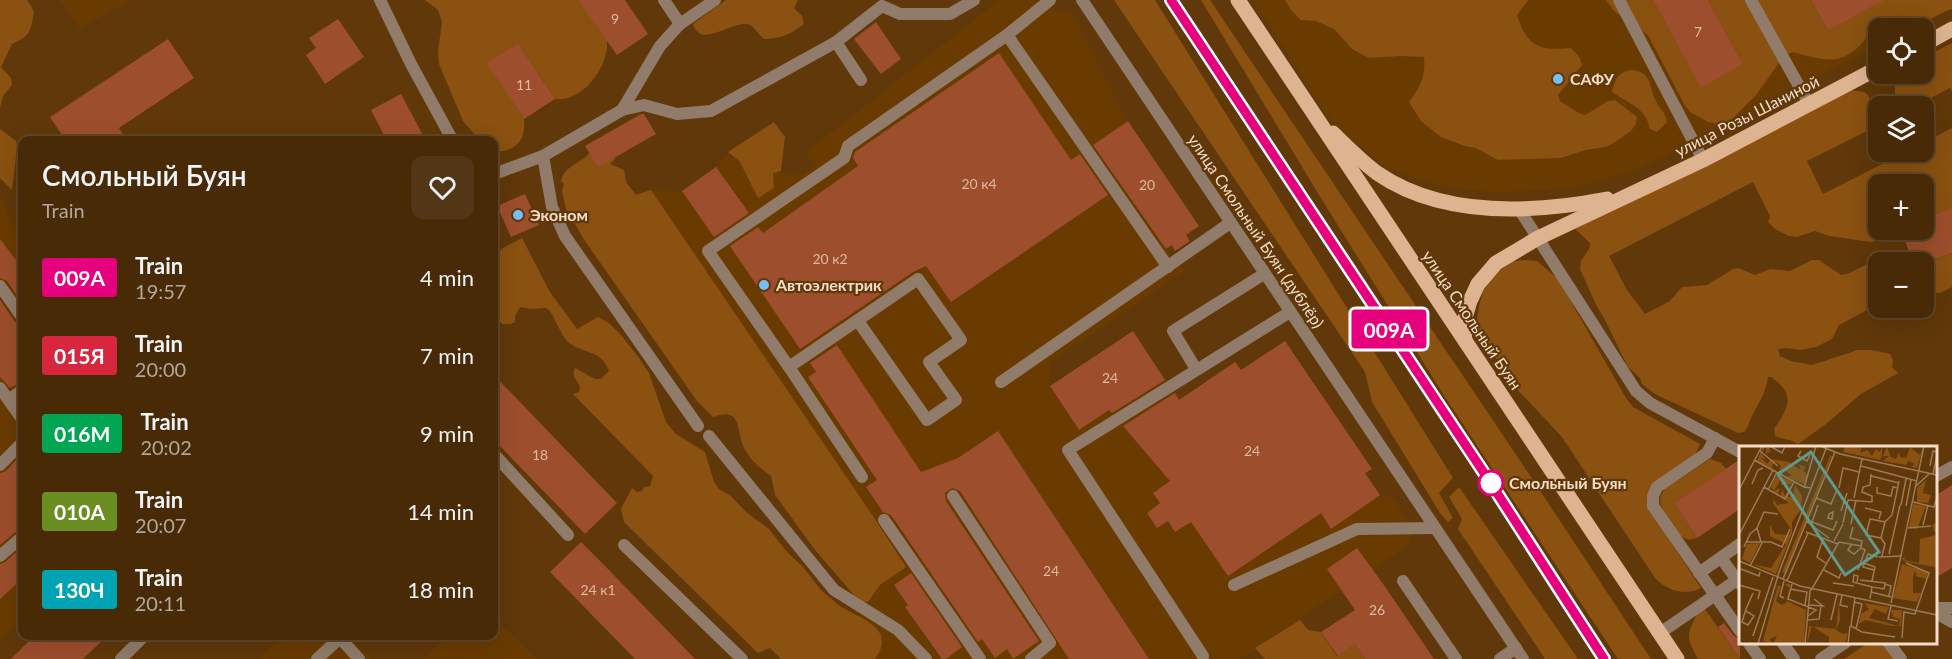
<!DOCTYPE html>
<html lang="en">
<head>
<meta charset="utf-8">
<style>
  body { margin:0; font-family:Lato,sans-serif; background:#523615; color:#f1f3f6; height:100vh; display:flex; flex-direction:column; font-size:22px; white-space:nowrap }
  * { box-sizing:border-box; margin:0 }
  p { font-size:20px; color:#b1a79b }
  .icon { flex:none; width:33px; height:33px; fill:none; stroke:currentColor; stroke-width:2; stroke-linecap:round; stroke-linejoin:round }
  .map { position:relative; flex:1; overflow:hidden }
  .side { position:absolute; left:18px; top:136px; width:480px; height:504px; display:flex; flex-direction:column; background:#482a07; border-radius:12px; box-shadow:0 6px 24px #0002,0 0 0 2px #604628 }
  .side>* { flex:none }
  .badge { padding:0 12px; border-radius:4px; font-size:21px; line-height:39px }
  .controls { position:absolute; left:1868px; top:18px; display:grid; gap:12px }
  .controls a { display:grid; place-items:center; width:66px; height:66px; border-radius:12px; background:#482a07; box-shadow:0 6px 24px #0002,0 0 0 2px #604628; font-size:30px }
  .map>.badge { position:absolute; translate:-50% -50%; box-shadow:0 0 0 3px #fff }
  .round { display:grid; place-items:center; flex:none; width:63px; height:63px; border-radius:12px; background:#523615 }
  .overview { display:flex; align-items:center; justify-content:space-between; height:102px; padding:0 24px }
  h1 { font-size:28px; font-weight:600; line-height:45px }
  ul { padding:0; list-style:none }
  li { display:flex; align-items:center; gap:18px; height:78px; padding:0 24px }
  li div { flex:1 }
  li b { display:block; font-size:22px }
  li em { font-style:normal }
  li .badge { min-width:66px; font-weight:700; text-align:center }
  .map>svg:first-child { display:block }
  .built { fill:#693b01 }
  .green { fill:#8a5110 }
  .building { fill:#9d4e2c }
  .lines { fill:none; stroke-linecap:round; stroke-linejoin:round }
  .lane { stroke:#917c6b; stroke-width:12 }
  .street { stroke:#917c6b; stroke-width:12 }
  .primary { stroke:#deb490; stroke-width:15 }
  .rail-casing { stroke:#ba9b7b; stroke-width:7 }
  .rail { stroke:#603809; stroke-width:4.5; stroke-dasharray:14; stroke-linecap:butt }
  .line-casing { stroke:#fff; stroke-width:14 }
  .line { stroke:#e6007e; stroke-width:9 }
  .poi-dot { fill:#77bff7; stroke:#603809; stroke-width:2 }
  .stop-dot { fill:#fff; stroke:#e6007e; stroke-width:3 }
  .labels { text-anchor:middle; stroke-width:4.5; stroke-linejoin:round; paint-order:stroke }
  .number-label { font-size:14px; fill:#e0b9a0 }
  .poi-label { font-size:16px; font-weight:bold; fill:#f6ddc7; stroke:#603809; text-anchor:start }
  .street-label { font-size:16px; fill:#f6ddc7; stroke:#603809 }
  .stop-label { font-size:16px; font-weight:bold; fill:#f6ddc7; stroke:#603809; text-anchor:start }
  .inset-road { fill:none; stroke:#9c7a55; stroke-width:1.5 }
  .view { fill:#609a8d; fill-opacity:0.15; stroke:#609a8d; stroke-width:3 }
  .inset-edge { fill:none; stroke:#f6ddc7; stroke-width:3 }
</style>
</head>
<body>
<div class="map">
<svg width="1952" height="659" viewBox="0 0 1952 659">
  <rect width="100%" height="100%" fill="#603809"/>
  <g class="built">
    <path d="M59 0H130L80 29Z"/>
    <path d="M999 0H1049L1053 9 1073 14 1127 121 1094 145 1166 249 1185 271 1050 362V386L1079 430 1162 374 1188 406 1200 386 1235 362 1242 370 1285 341 1372 469 1365 474 1382 501 1390 493 1412 529 1410 544 1240 659H875L880 651 866 620 859 617 880 585 906 567 875 519 651 190 682 191 716 167 729 154 740 162 759 198 773 172 781 171 785 174 801 175 816 166 805 153Z"/>
    <path d="M1253 0H1874L1890 28H1878V45L1640 169 1573 189 1492 192 1448 188 1421 180 1387 168 1356 144 1326 114Z"/>
    <path d="M0 194 17 239 22 246V618L0 640Z"/>
    <path d="M494 617 537 659H423L448 636H494Z"/>
    <path d="M282 636H349L371 659H259Z"/>
  </g>
  <g class="green">
    <path d="M0 0H27L34 11C31 30 31 36 12 44L1 67 11 78 12 85 3 96 0 108Z"/>
    <path d="M425 0H583C589 10 605 29 607 40 610 66 582 103 555 99L518 43 488 63 524 119C526 140 517 150 496 152L494 150V141H480L463 121 439 64 438 51 442 22 438 10Z"/>
    <path d="M726 0H798L794 8 802 16 804 24C792 34 779 39 764 39 758 35 756 28 750 25 733 18 701 51 693 24Z"/>
    <path d="M1114 0H1155L1453 478 1439 493 1453 518 1448 522 1440 513 1372 402 1365 372Z"/>
    <path d="M1201 0H1210L1535 483 1651 659H1618L1445 397 1327 208Z"/>
    <path d="M1285 0H1528L1517 15C1527 47 1540 51 1571 48L1580 58 1582 65 1558 95 1560 101 1579 113 1585 115 1608 101 1615 100 1637 117 1636 124 1631 131 1612 144 1605 147 1585 150 1561 158 1498 160 1476 148 1465 146 1441 137 1421 121 1409 102C1420 87 1426 77 1424 57L1400 56 1369 58 1352 49 1334 29 1316 21 1301 20 1291 10Z"/>
    <path d="M1606 0H1653L1701 87 1743 64 1708 0H1811L1828 31 1871 7 1867 0H1952V9C1925 18 1913 39 1882 24 1873 29 1869 35 1862 43 1840 68 1820 59 1793 52L1784 56 1756 95 1728 123 1717 124 1708 122 1690 112 1684 104 1648 35 1615 12Z"/>
    <path d="M1952 43V91L1950 88 1915 106H1905L1895 95V74H1923V58Z"/>
    <path d="M1631 70C1653 72 1648 85 1656 101 1659 109 1666 112 1667 122L1657 132 1650 129C1646 108 1628 103 1612 92 1615 80 1617 73 1631 70Z"/>
    <path d="M1851 90 1864 92 1869 96 1870 103 1867 117 1871 129 1807 161 1823 194 1906 152H1923V143L1952 128V208L1923 218V184H1878V230H1891L1878 240 1871 242 1829 236 1815 231 1797 237 1789 236 1775 229 1768 222 1770 216 1753 182 1609 256 1627 290 1645 314 1670 301 1682 287 1707 285 1733 269 1738 268 1755 275 1770 269 1790 271 1812 260H1819L1841 275C1859 272 1869 259 1883 259L1887 262H1878V301L1873 307 1839 325 1832 339 1816 347 1801 350 1786 348 1778 349 1780 356 1791 361 1812 365 1858 350H1872L1890 354 1893 360 1892 367 1898 373 1861 394 1826 424 1798 444C1791 439 1783 440 1775 436L1774 429C1788 408 1797 395 1771 377H1768C1766 392 1760 401 1753 414 1749 421 1749 427 1744 432L1738 433 1655 394 1642 384 1640 378 1628 367 1604 318 1596 305 1580 269 1581 261 1589 249 1590 243 1574 228Z"/>
    <path d="M774 122 785 137 781 171 773 173 774 188 758 198 740 162 728 152Z"/>
    <path d="M0 129 16 141 17 147 12 190 0 178Z"/>
    <path d="M590 152 613 154 615 159 610 164 624 170 626 182 636 195 651 190 875 519 906 567 880 585 868 602H863L854 595 815 550 775 495 771 476C760 468 752 462 745 450 735 432 744 406 713 417L697 401 585 241 566 209 562 191 564 184 561 181C565 164 582 164 590 152Z"/>
    <path d="M522 238 550 292 577 329 598 317 609 323 621 335 639 358 649 373 666 422 676 434 705 452 714 482 719 489 731 496 746 512 769 529 787 552 803 567 821 590 841 607 866 620 877 629 881 635 882 643 880 651 875 659H781L770 648 758 653 624 522 621 509 632 488 637 492 642 491 644 487 650 486 653 476 573 394 579 392 580 387C577 379 571 377 575 368L595 379H601L609 371C601 348 582 355 567 341 561 334 555 319 550 311L546 308 530 309 520 307 515 316V322L511 324H502L494 314V270L501 249Z"/>
    <path d="M1952 253V287L1940 293 1923 292V263Z"/>
    <path d="M1524 260 1537 261 1558 279 1626 398 1633 407 1700 444 1696 453 1697 455 1655 483 1649 509 1701 588C1684 597 1667 590 1655 578L1562 437 1515 387 1480 333 1477 319 1479 306 1483 292 1490 279 1510 262Z"/>
    <path d="M1710 459 1721 463 1726 469 1674 503 1697 538C1692 539 1688 541 1683 537 1677 534 1660 508 1660 501 1660 496 1662 492 1666 488Z"/>
    <path d="M1459 487 1578 659H1545L1458 529 1462 519 1449 497Z"/>
    <path d="M1699 609H1705L1740 659H1698C1684 634 1688 635 1699 609Z"/>
    <path d="M1300 620 1308 630 1321 632 1337 656 1355 644 1365 659H1265L1255 648Z"/>
    <path d="M1870 642 1883 643 1894 659H1844Z"/>
  </g>
  <g class="building">
    <path d="M578 0H625L648 34 617 55Z"/>
    <path d="M1653 0H1708L1743 64 1701 88Z"/>
    <path d="M1811 0H1884L1828 31Z"/>
    <path d="M338 19 364 57 325 84 306 55 316 48 309 38Z"/>
    <path d="M876 22 901 59 881 74 854 39Z"/>
    <path d="M168 39 194 78 119 128 127 141H66L50 117Z"/>
    <path d="M518 43 555 99 524 119 487 63Z"/>
    <path d="M999 53 1071 160 1080 154 1108 195 951 302 926 266 913 272 800 349 730 246 758 227 763 233 858 166 853 158 855 152Z"/>
    <path d="M401 94 426 141H387L371 110Z"/>
    <path d="M641 114H644L656 134 598 167 585 146Z"/>
    <path d="M1128 121 1199 226 1186 235 1190 241 1175 251 1172 245 1166 249 1093 145Z"/>
    <path d="M716 167 749 213 714 237 682 191Z"/>
    <path d="M525 194 539 225 511 237 497 206Z"/>
    <path d="M1952 208V253L1926 262H1913L1901 230H1923V218Z"/>
    <path d="M0 239 22 268V303L7 281 0 278Z"/>
    <path d="M0 300 15 322 22 325V382L10 388 0 377Z"/>
    <path d="M1133 331 1165 380 1112 413 1109 410 1079 430 1050 386Z"/>
    <path d="M1285 341 1372 469 1365 473 1380 495 1331 529 1321 513 1228 576 1191 522 1175 532 1168 521 1157 528 1147 513 1160 503 1153 493 1170 481 1123 426 1175 393 1179 400 1235 362 1241 370Z"/>
    <path d="M837 345 921 472 958 458 998 431 1149 659H1069L960 491 952 488 945 493 946 501 1039 641 1013 659 1007 649 995 658 982 639 978 642 891 515 883 512 866 487 877 480 808 377 816 372 810 363Z"/>
    <path d="M494 375 617 503 585 534 494 440Z"/>
    <path d="M22 454V529L17 531 0 545V473L6 471Z"/>
    <path d="M1739 460H1740V509L1697 538 1674 503Z"/>
    <path d="M1952 485V568L1935 578V496Z"/>
    <path d="M581 542 607 568 695 659H635L550 572Z"/>
    <path d="M22 547V579L0 599V564L5 562Z"/>
    <path d="M1357 548 1386 588 1434 659H1365L1355 644 1338 656 1321 632 1355 610 1327 569Z"/>
    <path d="M911 573 962 647 946 659H942L905 607 908 605 894 585Z"/>
    <path d="M1724 623 1734 636 1740 639V659L1718 627Z"/>
    <path d="M34 636H107L83 659H11Z"/>
  </g>
  <g class="lines">
    <g class="lane">
      <path d="M664 0 680 24"/>
      <path d="M1619 0 1703 160"/>
      <path d="M1751 0 1809 104"/>
      <path d="M1007 35 1168 267"/>
      <path d="M836 42 861 80"/>
      <path d="M622 110 644 105 677 114 711 111 836 42 882 6 900 14H950L974 0"/>
      <path d="M543 156 552 207 565 236 698 426"/>
      <path d="M1519 209 1636 391 1650 403 1740 452"/>
      <path d="M0 286 22 317"/>
      <path d="M858 321 927 420 956 400 929 362 961 340 918 279 789 367 862 477"/>
      <path d="M789 367 708 251 844 158 848 146 1007 35 1050 0"/>
      <path d="M1196 369 1173 331 1264 274"/>
      <path d="M1001 382 1230 223"/>
      <path d="M0 388 22 419"/>
      <path d="M9 400 22 390"/>
      <path d="M709 436 834 590 898 630 926 659"/>
      <path d="M1715 438 1707 453 1657 487 1653 496V506L1740 631"/>
      <path d="M494 454 568 535"/>
      <path d="M0 465 22 443"/>
      <path d="M1936 476 1952 467"/>
      <path d="M953 496 1050 643 1031 659"/>
      <path d="M884 520 980 659"/>
      <path d="M624 545 742 659"/>
      <path d="M0 556 22 537"/>
      <path d="M1721 558 1740 584"/>
      <path d="M1699 573 1740 544"/>
      <path d="M1403 581 1456 659"/>
      <path d="M1234 585 1357 529 1435 528"/>
      <path d="M1936 608H1952"/>
      <path d="M1936 613 1952 622"/>
      <path d="M1660 633 1737 580"/>
      <path d="M1748 642 1760 659"/>
      <path d="M1782 642 1794 659"/>
      <path d="M1888 642 1901 659"/>
      <path d="M1203 656 1068 450 1290 312"/>
      <path d="M121 659 143 637"/>
      <path d="M317 659 340 638 359 659"/>
      <path d="M1500 659 1516 648"/>
      <path d="M1821 659 1846 642"/>
    </g>
    <g class="street">
      <path d="M380 0 411 64 453 141"/>
      <path d="M1082 0 1523 659"/>
      <path d="M494 174 543 156 622 110 660 46 680 24 715 0"/>
    </g>
    <g class="primary">
      <path d="M1238 0 1677 659"/>
      <path d="M1923 45 1952 29"/>
      <path d="M1333 133C1347 147 1361 161 1377 173 1442 218 1534 213 1607 199"/>
      <path d="M1465 340 1463 325 1470 301 1478 284 1496 263 1538 238 1703 160 1878 68"/>
    </g>
    <g class="rail-casing">
      <path id="rail" d="M1171 0 1490 482 1604 659"/>
    </g>
    <use href="#rail" class="rail"/>
  </g>
  <g class="lines">
    <g class="line-casing">
      <path id="line" d="M1171 0 1490 482 1604 659"/>
    </g>
    <use href="#line" class="line"/>
  </g>
  <g class="poi-dot">
    <circle cx="1558" cy="79" r="6"/>
    <circle cx="518" cy="215" r="6"/>
    <circle cx="764" cy="285" r="6"/>
  </g>
  <circle class="stop-dot" cx="1491" cy="483" r="12"/>
  <g class="labels">
    <g class="number-label">
      <text x="615" y="24">9</text>
      <text x="1698" y="37">7</text>
      <text x="524" y="90">11</text>
      <text x="979" y="189">20 к4</text>
      <text x="1147" y="190">20</text>
      <text x="830" y="264">20 к2</text>
      <text x="1110" y="383">24</text>
      <text x="1252" y="456">24</text>
      <text x="540" y="460">18</text>
      <text x="1051" y="576">24</text>
      <text x="598" y="595">24 к1</text>
      <text x="1377" y="615">26</text>
    </g>
    <g class="poi-label">
      <text x="1570" y="85">САФУ</text>
      <text x="530" y="221">Эконом</text>
      <text x="776" y="291">Автоэлектрик</text>
    </g>
    <g class="street-label">
      <text transform="translate(1747 116) rotate(-27)" y="6">улица Розы Шаниной</text>
      <text transform="translate(1256 231) rotate(56)" y="6">улица Смольный Буян (дублёр)</text>
      <text transform="translate(1472 320) rotate(56)" y="6">улица Смольный Буян</text>
    </g>
    <g class="stop-label">
      <text x="1509" y="489">Смольный Буян</text>
    </g>
  </g>
  <g transform="translate(1739 446)">
    <rect width="198" height="198" fill="#603809"/>
    <path d="M24 0H29L32 5 27 8V1L22 7 27 14 21 11 28 18 32 13 50 16 62 24 60 18 67 21 64 24 69 30 65 38 47 31 53 29 44 24V29L39 26 42 20 37 16 32 20 37 25 18 15ZM106 0H123L121 7 128 4 133 10 137 3 140 6 143 2V10L141 14 104 6ZM176 0H185L178 22 172 21 176 18 169 15 167 19 144 15 150 10H144L148 1 152 11 157 13 160 6 161 11 167 12 171 1 181 9 184 1ZM91 10H93L46 127 43 126ZM38 28 53 36 49 51 54 50 56 39 63 50 62 63 53 76V87L37 128 13 118 32 122 47 98 31 90V79L36 88 50 89 52 83 34 57 35 53 38 59 50 57 41 49 44 44 46 50 52 38 42 39V33L35 45 41 42 39 48 35 46 32 41ZM187 34 184 47 192 49 189 57 178 56V42ZM174 58 187 60 178 83 170 81ZM198 77V130L196 121 167 116 163 113 166 110 165 114 180 117 181 93 197 89 193 79ZM21 97 11 117 3 113 8 98ZM163 118 189 126 187 133 177 130V125L174 129V147H182L178 156 154 152ZM46 138H51L48 155 67 164 65 198H34L38 190 31 193 32 198 24 195 39 139 42 141 37 155 42 159 47 157 50 142ZM100 155 101 174 97 184 104 188 109 187 106 198H90V191L73 180 68 198 70 180 97 183ZM125 157 150 161 147 168 136 163 130 172 160 180 161 173 154 171 152 164H163L162 180H153L126 174 120 178 122 168 130 163Z" fill="#8a5110"/>
    <path class="inset-road" d="M31 0 43 7 46 0M81 0 101 8 198 29M21 5 39 20M62 5 59 10 68 15 71 9M15 14 65 41 73 42M122 20 178 35M191 20 194 5 198 6M194 28 198 9M132 30 160 37M13 38 19 24 24 22M177 40 191 27M25 41 46 53 55 36M138 41V47L152 50 154 41 159 42M65 42 77 0M100 42 104 22 120 26M0 44 23 0M29 44 38 26M77 52 92 58 98 44M115 52 123 13M174 56 195 61 198 51M162 59 167 33M167 60 172 34M126 62 142 66 140 73M102 65 108 47M94 66 93 73 89 72 90 68ZM68 74 94 84 98 75M68 76 90 92M73 76 79 59M146 76 131 73 127 89 142 92 146 76 153 69 160 35M104 77 109 54 133 56V50L123 46 124 41 131 39 132 28M112 78 117 54M184 79 189 59M114 81 111 92 123 95 122 102 126 104 119 124M169 82 192 80M67 86 99 98M0 89 34 24M142 92 146 98 143 110M84 93 78 111 88 118M95 95 104 78M8 96H32L43 101 51 83M22 96 18 82 25 66 39 68M113 98 109 104 115 108 122 102M5 101 11 88 18 82M150 108 161 59M140 111 163 110M0 115 61 140 198 169M125 117 136 121 133 135M11 120 23 97M2 123 20 130 21 126M85 124 100 132 102 127M135 124 124 121 129 108 139 111M44 133 96 6M121 134 147 137M45 135 41 150 45 152M48 135 69 87M118 136 119 130 115 129 114 136 133 141M94 137 115 140M53 138 49 153 77 164 69 170M0 139 21 145 19 153M74 141 100 96 122 100M51 143 68 146 66 159M132 146 152 151M103 149 101 159 109 161M116 151 112 180 123 186 156 191M131 153 133 141 145 143 146 138 152 140 150 150M115 156 123 158 117 183M152 157 185 0M70 159 84 160 75 153M152 160 149 173 159 175M7 165 15 170 9 179 3 176 7 163 14 147M165 166 176 168 190 127 167 117M69 174 80 173 82 160M92 174 98 148M14 190 34 131M163 192 165 165M19 198 40 126 88 0M66 198 71 145 74 141M109 198 111 180"/>
    <path class="view" d="M72 6 140 106 106 129 39 28Z"/>
    <rect width="198" height="198" class="inset-edge"/>
  </g>
</svg>
<div class="controls">
<a><svg class="icon" aria-label="locate" viewBox="0 0 24 24"><circle cx="12" cy="12" r="6"/><path d="M12 2v4M12 18v4M2 12h4M18 12h4"/></svg></a>
<a><svg class="icon" aria-label="layers" viewBox="0 0 24 24"><path d="M12 4l9 5-9 5-9-5zM3 14l9 5 9-5"/></svg></a>
<a>+</a>
<a>−</a>
</div>
<b class="badge" style="left:1389px;top:329px;background:#e6007e;color:#fff">009А</b>
<section class="side">
<div class="overview"><div><h1>Смольный Буян</h1><p>Train</p></div><a class="round"><svg class="icon" aria-label="heart" viewBox="0 0 24 24"><path d="M12 20l-8-8c-3-5 5-10 8-4 3-6 11-1 8 4z"/></svg></a></div>
<ul>
<li><span class="badge" style="background:#e6007e;color:#fff">009А</span><div><b>Train</b><p>19:57</p></div><em>4 min</em></li>
<li><span class="badge" style="background:#d7263d;color:#fff">015Я</span><div><b>Train</b><p>20:00</p></div><em>7 min</em></li>
<li><span class="badge" style="background:#00a651;color:#fff">016М</span><div><b>Train</b><p>20:02</p></div><em>9 min</em></li>
<li><span class="badge" style="background:#6b8e23;color:#fff">010А</span><div><b>Train</b><p>20:07</p></div><em>14 min</em></li>
<li><span class="badge" style="background:#00a3b4;color:#fff">130Ч</span><div><b>Train</b><p>20:11</p></div><em>18 min</em></li>
</ul>
</section>
</div>
</body>
</html>
